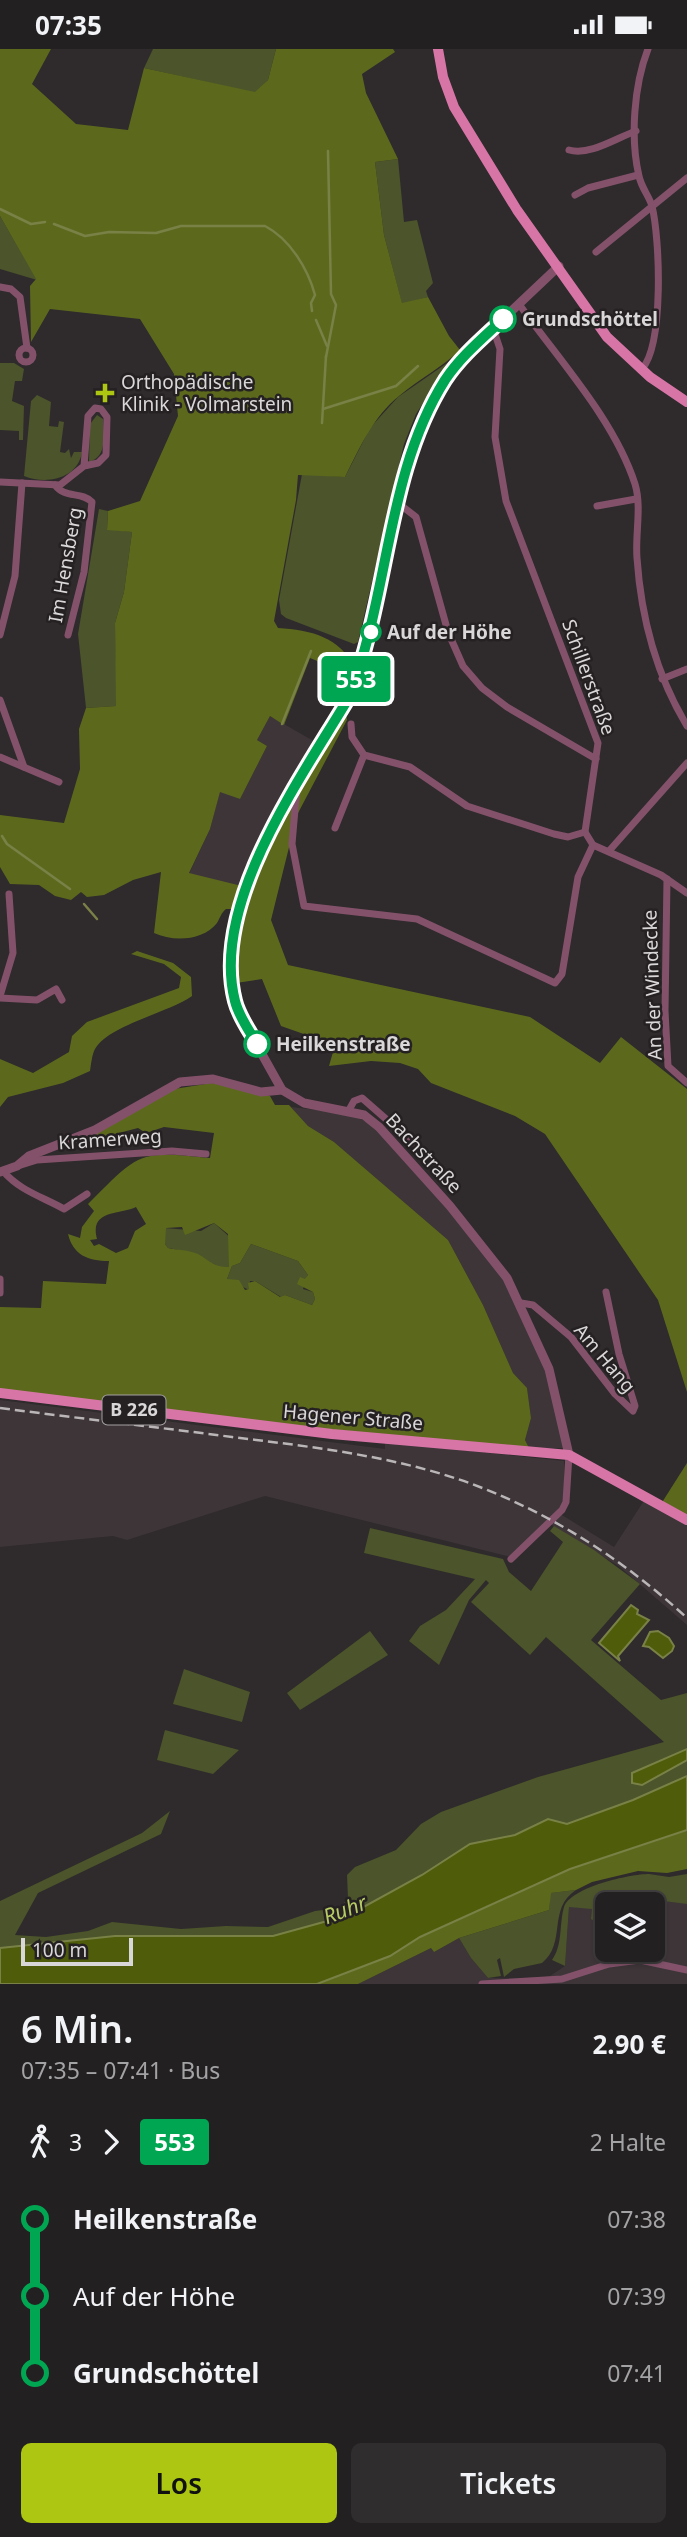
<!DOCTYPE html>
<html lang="de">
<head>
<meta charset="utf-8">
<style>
  body { margin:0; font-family:"Noto Sans",sans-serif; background:#2f2d2e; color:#f1f3f6; height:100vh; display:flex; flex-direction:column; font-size:26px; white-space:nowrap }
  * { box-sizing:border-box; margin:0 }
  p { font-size:23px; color:#a3a3a5 }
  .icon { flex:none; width:38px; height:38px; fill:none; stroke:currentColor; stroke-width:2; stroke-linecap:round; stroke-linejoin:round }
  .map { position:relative; height:1935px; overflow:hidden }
  .panel { display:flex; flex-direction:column; background:#232021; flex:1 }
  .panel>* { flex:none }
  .badge { padding:0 14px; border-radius:5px; font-size:24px; line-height:46px }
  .controls { position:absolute; left:595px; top:1843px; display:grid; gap:14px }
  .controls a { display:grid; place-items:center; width:70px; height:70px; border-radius:10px; background:#232021; box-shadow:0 2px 5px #0004,0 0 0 2px #403e3f; font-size:35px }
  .scale { position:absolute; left:21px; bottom:18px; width:112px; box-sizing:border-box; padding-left:7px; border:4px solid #dad7d8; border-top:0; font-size:19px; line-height:24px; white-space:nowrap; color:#dad7d8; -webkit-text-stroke:5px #252122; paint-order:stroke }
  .map>.badge { position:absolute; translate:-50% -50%; box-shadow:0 0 0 4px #fff }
  .legs { display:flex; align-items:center; gap:10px; height:77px; padding:0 21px; font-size:23px }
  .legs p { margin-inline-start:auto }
  .summary { display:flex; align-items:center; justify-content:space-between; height:119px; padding:0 21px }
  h1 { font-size:38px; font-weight:600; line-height:52px }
  .button { display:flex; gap:14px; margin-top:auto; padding:14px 21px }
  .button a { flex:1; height:80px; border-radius:10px; background:#acc611; color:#111; font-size:28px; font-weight:600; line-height:80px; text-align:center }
  .button a+a { background:#2f2d2e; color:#f1f3f6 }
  ul { padding:0 21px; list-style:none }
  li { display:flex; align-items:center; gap:24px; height:77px; font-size:26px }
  li i { display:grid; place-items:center; width:10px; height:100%; margin:0 9px; background:currentColor }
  li i::after { content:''; width:18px; height:18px; margin:-9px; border:5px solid; border-radius:50%; background:#232021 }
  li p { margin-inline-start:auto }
  li:first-child i { background:linear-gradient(#0000 50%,currentColor 0) }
  li:last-child i { background:linear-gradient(currentColor 50%,#0000 0) }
  .status { display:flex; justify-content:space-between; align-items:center; height:49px; padding:0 35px; background:#232021; direction:ltr }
  .status svg { height:19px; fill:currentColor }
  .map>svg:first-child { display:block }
  .built { fill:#3e3539; fill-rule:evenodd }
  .green { fill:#4b542a }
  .forest { fill:#5c691d; fill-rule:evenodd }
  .water { fill:#4f5c09; stroke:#798147; stroke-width:2 }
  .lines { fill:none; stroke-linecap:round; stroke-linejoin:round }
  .stream { stroke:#798147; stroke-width:2.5 }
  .minor { stroke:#83526a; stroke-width:7 }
  .tertiary { stroke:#83526a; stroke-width:9 }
  .primary { stroke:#d875a7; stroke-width:10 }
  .rail { stroke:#bab6b7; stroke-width:2.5; stroke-dasharray:10 5; stroke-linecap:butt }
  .line-1-casing { stroke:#fff; stroke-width:16 }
  .line-1 { stroke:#00a651; stroke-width:10 }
  .stop-1-dot { fill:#fff; stroke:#00a651; stroke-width:3.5 }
  .poi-dot { fill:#acc611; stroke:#252122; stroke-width:2.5 }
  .labels { text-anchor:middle; stroke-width:5; stroke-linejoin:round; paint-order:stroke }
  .shield { fill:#252122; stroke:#a4a0a1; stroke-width:2 }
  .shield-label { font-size:18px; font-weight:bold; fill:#dad7d8 }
  .stop-label { font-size:19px; font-weight:bold; fill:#dad7d8; stroke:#252122; text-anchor:start }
  .poi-label { font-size:19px; fill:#dad7d8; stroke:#252122; text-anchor:start }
  .street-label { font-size:19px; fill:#dad7d8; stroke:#252122 }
  .water-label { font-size:21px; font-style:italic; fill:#b7cc65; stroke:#252122 }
</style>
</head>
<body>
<div class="status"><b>07:35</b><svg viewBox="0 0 49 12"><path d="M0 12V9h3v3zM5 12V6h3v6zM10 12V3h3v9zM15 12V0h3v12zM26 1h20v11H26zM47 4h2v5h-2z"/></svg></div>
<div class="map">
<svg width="687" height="1935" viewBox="0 0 687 1935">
  <rect width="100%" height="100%" fill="#2f2a2c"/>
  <g class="built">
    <path d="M270 667 317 694 267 773 242 837 189 825 210 780 220 742 240 750 267 697 257 691Z"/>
    <path d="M291 1058 351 1065 378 1079 448 1158 505 1231 547 1321 564 1399H529L525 1391 531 1369 527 1339 513 1324 483 1256 448 1191 334 1093 308 1077Z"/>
    <path d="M0 1351 385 1400V1393L564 1412V1450L557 1463 614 1498 647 1447 687 1471V1576L620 1518 547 1473 511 1508 265 1447 127 1491 113 1487 0 1498Z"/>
    <path d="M687 1834V1935H358L431 1899 434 1903 459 1889 471 1909 488 1929 534 1930 550 1927 565 1917 569 1858ZM607 1855H653V1900H607Z"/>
  </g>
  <g class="green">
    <path d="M153 0H276L268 31 256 44 144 19Z"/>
    <path d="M398 110 404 173 417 171 433 234 426 242 428 248 402 255 384 186 375 113Z"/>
    <path d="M0 167 37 231 0 220Z"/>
    <path d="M450 312 416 365 404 395 358 593 354 595 286 569 281 565 279 551 302 425 345 428 370 379 398 348Z"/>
    <path d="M0 314H14L24 320 22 332H15L12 352 24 357 23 391H19V382L0 381Z"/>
    <path d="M37 346 51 353 49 377 58 378 59 372 64 373 60 403 65 404 69 400 71 409 74 403H82C78 430 46 436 24 427L31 352Z"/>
    <path d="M97 366 103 370C103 387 108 407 89 413L90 375Z"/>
    <path d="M99 460 108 462 107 480 132 483 124 543 115 574 117 657 86 659 78 585Z"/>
    <path d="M214 1174 232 1190 229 1218C216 1222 207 1209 196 1205 187 1202 177 1201 168 1199L165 1195V1179L201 1182Z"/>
    <path d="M251 1195 298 1212 308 1226 303 1240 313 1243 315 1250 312 1256 285 1246 281 1248 255 1232H250L249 1241 227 1230 232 1217 240 1214Z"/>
    <path d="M554 1477 594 1501 640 1535 591 1591 661 1651 687 1644V1727L633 1751 567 1775 548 1770 515 1786 470 1795 422 1826 349 1866 273 1887H115L0 1899V1852L142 1784 170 1762 161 1785 38 1844 15 1886 46 1888 88 1882 112 1873 181 1880 226 1877 268 1878 315 1862 339 1859 348 1850 347 1826 355 1818 396 1801 421 1775 441 1763 538 1728 664 1693 546 1588 530 1606 471 1553 489 1534 486 1531 469 1551 439 1616 409 1592 420 1577 446 1561 475 1530 364 1504 370 1479 503 1510 509 1523 531 1542 563 1493 550 1482Z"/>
    <path d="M370 1582 388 1606 300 1661 287 1644Z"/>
    <path d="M184 1620 250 1643 242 1673 173 1655Z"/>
    <path d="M165 1681 239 1701 213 1725 157 1711Z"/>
    <path d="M649 1825 669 1828 687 1825V1855L656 1851 653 1868V1855H623V1850L620 1849 614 1855H607V1864L599 1863 596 1873 591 1870 592 1860 569 1858 565 1917 552 1911C563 1896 559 1875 564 1858 571 1838 630 1825 649 1825Z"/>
    <path d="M576 1841C547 1860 567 1894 542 1914L514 1920 504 1928 500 1909 497 1911 501 1927 488 1929 471 1909 459 1889 549 1861 550 1844Z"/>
  </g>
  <g class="forest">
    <path d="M0 0H51L32 35 76 75 128 81 144 19 255 43 268 31 276 0H393L395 3 362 25 366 44 398 110 375 113 384 186 402 254 428 248 449 287 460 301C441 319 419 330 399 347 373 368 360 398 345 428L298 426 296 451 274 572 278 579C311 581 340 588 355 619L351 626 310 609 284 676 270 667 257 691 267 697 240 750 220 743 210 780 189 824 242 837 237 860H226C221 864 220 869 217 874 203 892 173 893 154 884L161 823 133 831 104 846 87 848 81 843 71 851 55 847 39 836 10 835 0 818V766L64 774 80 720 79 680 86 659 116 657 115 574 124 543 132 483 107 481 108 462 140 452 178 367 174 325 140 270 50 260 31 293 30 237 36 230 0 167Z"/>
    <path d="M346 664 347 671 297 766 271 871 288 916 530 968 600 1014 621 988 687 1040V1343L658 1251 545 1085 515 1067 431 1034 418 1020 400 1014 371 1012 329 1017 335 996 281 977 262 930 236 934 239 885 245 857 270 788Z"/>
    <path d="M137 902 173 914 191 928 192 947C168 964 109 976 95 1000 92 1005 91 1016 90 1022L63 1034 8 1048 0 1058V1010L33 1024 69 1003 72 987 87 973 179 939 181 928 164 915 131 905Z"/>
    <path d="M212 1034 270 1047 275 1056H289L308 1077 334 1093 448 1191 483 1256 513 1324 527 1339 531 1369 525 1391 529 1399 332 1382 0 1341V1258L41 1259 43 1232 106 1235 109 1212C88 1212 73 1206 68 1185L80 1189 82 1178 94 1162 88 1155C139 1104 137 1101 210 1109L214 1084 164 1078 146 1084 138 1079 88 1092H80L174 1040ZM136 1158 146 1175 135 1182 128 1199 116 1204 99 1195 94 1197 90 1191 97 1190C89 1160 120 1166 136 1158ZM214 1174 228 1185 229 1218C213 1218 212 1213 198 1205 189 1201 177 1201 168 1199L165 1195 166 1179 182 1178 185 1186ZM251 1195 298 1212 308 1226 305 1230 300 1228 297 1235 313 1243 315 1250 312 1256 285 1246 280 1248 255 1232 248 1234 249 1240 245 1241 239 1231 227 1230 232 1217 240 1214Z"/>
    <path d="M687 1414V1471L661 1455Z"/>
    <path d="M687 1781V1820L667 1824 638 1822 592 1833 576 1841 551 1844 549 1861 459 1889 434 1903 431 1899 358 1935H317L390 1907 420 1888 570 1820Z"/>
  </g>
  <g class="water">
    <path d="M631 1556 638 1561 637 1565 649 1571 618 1607 620 1612 599 1594Z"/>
    <path d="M658 1582 669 1589 674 1597 672 1602 663 1609 649 1598 643 1597 650 1583Z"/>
    <path d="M687 1700V1711L642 1736 632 1734V1724Z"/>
    <path d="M687 1727V1781L570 1820 420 1888 390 1907 317 1935H0V1899L115 1887H273L349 1866 422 1826 470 1795 515 1786 548 1770 567 1775 633 1751Z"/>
  </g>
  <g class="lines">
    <g class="stream">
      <path d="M0 160 31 175 45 173"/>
      <path d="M54 175 85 187 109 183 156 184 181 177H265C290 190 308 220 315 246L311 254 312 262"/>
      <path d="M316 271 327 297"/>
      <path d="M326 308 336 256 331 245 328 102"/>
      <path d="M323 360 396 337 418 317"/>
      <path d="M322 374 326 307"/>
      <path d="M282 675 311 602"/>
      <path d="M2 787 7 795 70 840"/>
      <path d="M84 855 97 870"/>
    </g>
    <g class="minor">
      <path d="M569 101C590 107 616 89 636 82"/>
      <path d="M575 146 588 139 638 126"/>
      <path d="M596 203 687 129"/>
      <path d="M0 238 11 240 20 248 27 299"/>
      <path d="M519 255C558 310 614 370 635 435 642 458 635 485 637 509 641 568 657 627 687 677"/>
      <path d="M493 279 500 300 495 388 506 452 598 694 585 783 593 796 661 826 687 844"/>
      <circle cx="26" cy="306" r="7"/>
      <path d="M642 320C664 295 660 190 652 157 649 147 641 138 639 127 630 89 634 36 648 0"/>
      <path d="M0 433 60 436 84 417 98 414 106 406 107 368 101 360 95 359 88 367 84 417"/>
      <path d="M55 436C65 450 81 442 92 453L84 523 68 586"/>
      <path d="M398 454 416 468 448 583 463 617 482 639 507 658 596 710"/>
      <path d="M597 457 636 450"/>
      <path d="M0 586 15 527 22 434"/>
      <path d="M662 630 687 620"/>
      <path d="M0 651 24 718"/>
      <path d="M351 675 352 688 364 706 410 718 467 757 554 785 568 788 585 783"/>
      <path d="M0 708 59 733"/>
      <path d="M297 737 292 795 304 857 417 870 555 934 562 925 578 828 593 796"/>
      <path d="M335 779 364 706"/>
      <path d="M609 802 687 714"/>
      <path d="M667 830 665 962 668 1017 687 1034"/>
      <path d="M0 947 13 904 9 845"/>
      <path d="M0 949 37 951 56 940 62 951"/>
      <path d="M349 1061 354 1052 362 1049 426 1105"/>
      <path d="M21 1116 37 1111 172 1102 206 1105"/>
      <path d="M3 1122C20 1142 43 1148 64 1160L87 1145"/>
      <path d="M0 1230V1244"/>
      <path d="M521 1254 533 1256 571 1288 615 1345 633 1362 635 1357 619 1305 606 1243"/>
      <path d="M511 1510 562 1461 566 1453 569 1406"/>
      <path d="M482 1935 562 1930 609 1915 640 1911 687 1921"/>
    </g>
    <g class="tertiary">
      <path d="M559 217 464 307 446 329 414 390 363 610 348 650 268 784 257 812 235 883 232 935 240 966 282 1041 304 1054 364 1066 379 1078 450 1157 507 1229 549 1320 569 1406"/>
      <path d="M0 1123 17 1117 29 1107 95 1081 180 1033 213 1030 261 1043 282 1041"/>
    </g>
    <g class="primary">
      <path d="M438 0 443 28 454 58 517 161 607 288 650 328 687 353"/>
      <path d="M0 1344 332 1385 569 1406 687 1471"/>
    </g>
    <path class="rail" d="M0 1359C77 1369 155 1378 232 1388 313 1398 395 1407 472 1435 552 1465 624 1511 687 1569"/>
  </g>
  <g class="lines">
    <g class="line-1-casing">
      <path id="line-1" d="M257 995C249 981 239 968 235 952 210 855 301 729 348 650 390 547 385 426 445 331 461 307 483 289 503 270"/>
    </g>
    <use href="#line-1" class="line-1"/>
  </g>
  <g class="stop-1-dot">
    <circle cx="503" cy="270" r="12"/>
    <circle cx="371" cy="583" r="9"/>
    <circle cx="257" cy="995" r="12"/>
  </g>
  <path class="poi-dot" d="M101.5 333.5h7v7h7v7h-7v7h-7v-7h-7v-7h7z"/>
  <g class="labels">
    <rect class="shield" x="102.5" y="1346.5" width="63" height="29" rx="5"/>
    <g class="shield-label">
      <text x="134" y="1367">B 226</text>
    </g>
    <g class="stop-label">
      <text x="522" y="277">Grundschöttel</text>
      <text x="387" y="590">Auf der Höhe</text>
      <text x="276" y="1002">Heilkenstraße</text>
    </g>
    <g class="poi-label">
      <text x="121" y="340">Orthopädische<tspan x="121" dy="22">Klinik - Volmarstein</tspan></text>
    </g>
    <g class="street-label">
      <text transform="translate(65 516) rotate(-80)" y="7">Im Hensberg</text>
      <text transform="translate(589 628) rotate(70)" y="7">Schillerstraße</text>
      <text transform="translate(652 936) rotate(-92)" y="7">An der Windecke</text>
      <text transform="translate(110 1090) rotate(-4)" y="7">Kramerweg</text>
      <text transform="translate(424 1104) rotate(47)" y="7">Bachstraße</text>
      <text transform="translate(605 1309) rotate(50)" y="7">Am Hang</text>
      <text transform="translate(353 1368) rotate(5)" y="7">Hagener Straße</text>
    </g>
    <g class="water-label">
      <text transform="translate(345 1861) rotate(-21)" y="7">Ruhr</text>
    </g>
  </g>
</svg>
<div class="controls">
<a><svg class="icon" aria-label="layers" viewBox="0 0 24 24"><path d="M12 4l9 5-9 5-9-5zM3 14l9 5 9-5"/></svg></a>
</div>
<div class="scale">100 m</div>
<b class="badge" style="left:356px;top:630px;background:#00a651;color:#fff">553</b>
</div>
<section class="panel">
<div class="summary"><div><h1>6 Min.</h1><p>07:35 – 07:41 · Bus</p></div><b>2.90 €</b></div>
<div class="legs"><svg class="icon" aria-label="walk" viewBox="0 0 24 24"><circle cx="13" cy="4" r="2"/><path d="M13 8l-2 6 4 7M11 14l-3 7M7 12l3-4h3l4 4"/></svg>3<svg class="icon" aria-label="forward" viewBox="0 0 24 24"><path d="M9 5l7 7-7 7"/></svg><b class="badge" style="background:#00a651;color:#fff">553</b><p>2 Halte</p></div>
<ul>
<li><i style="color:#00a651"></i><b>Heilkenstraße</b><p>07:38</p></li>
<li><i style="color:#00a651"></i><span>Auf der Höhe</span><p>07:39</p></li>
<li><i style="color:#00a651"></i><b>Grundschöttel</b><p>07:41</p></li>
</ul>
<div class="button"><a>Los</a><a>Tickets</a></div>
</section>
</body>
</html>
